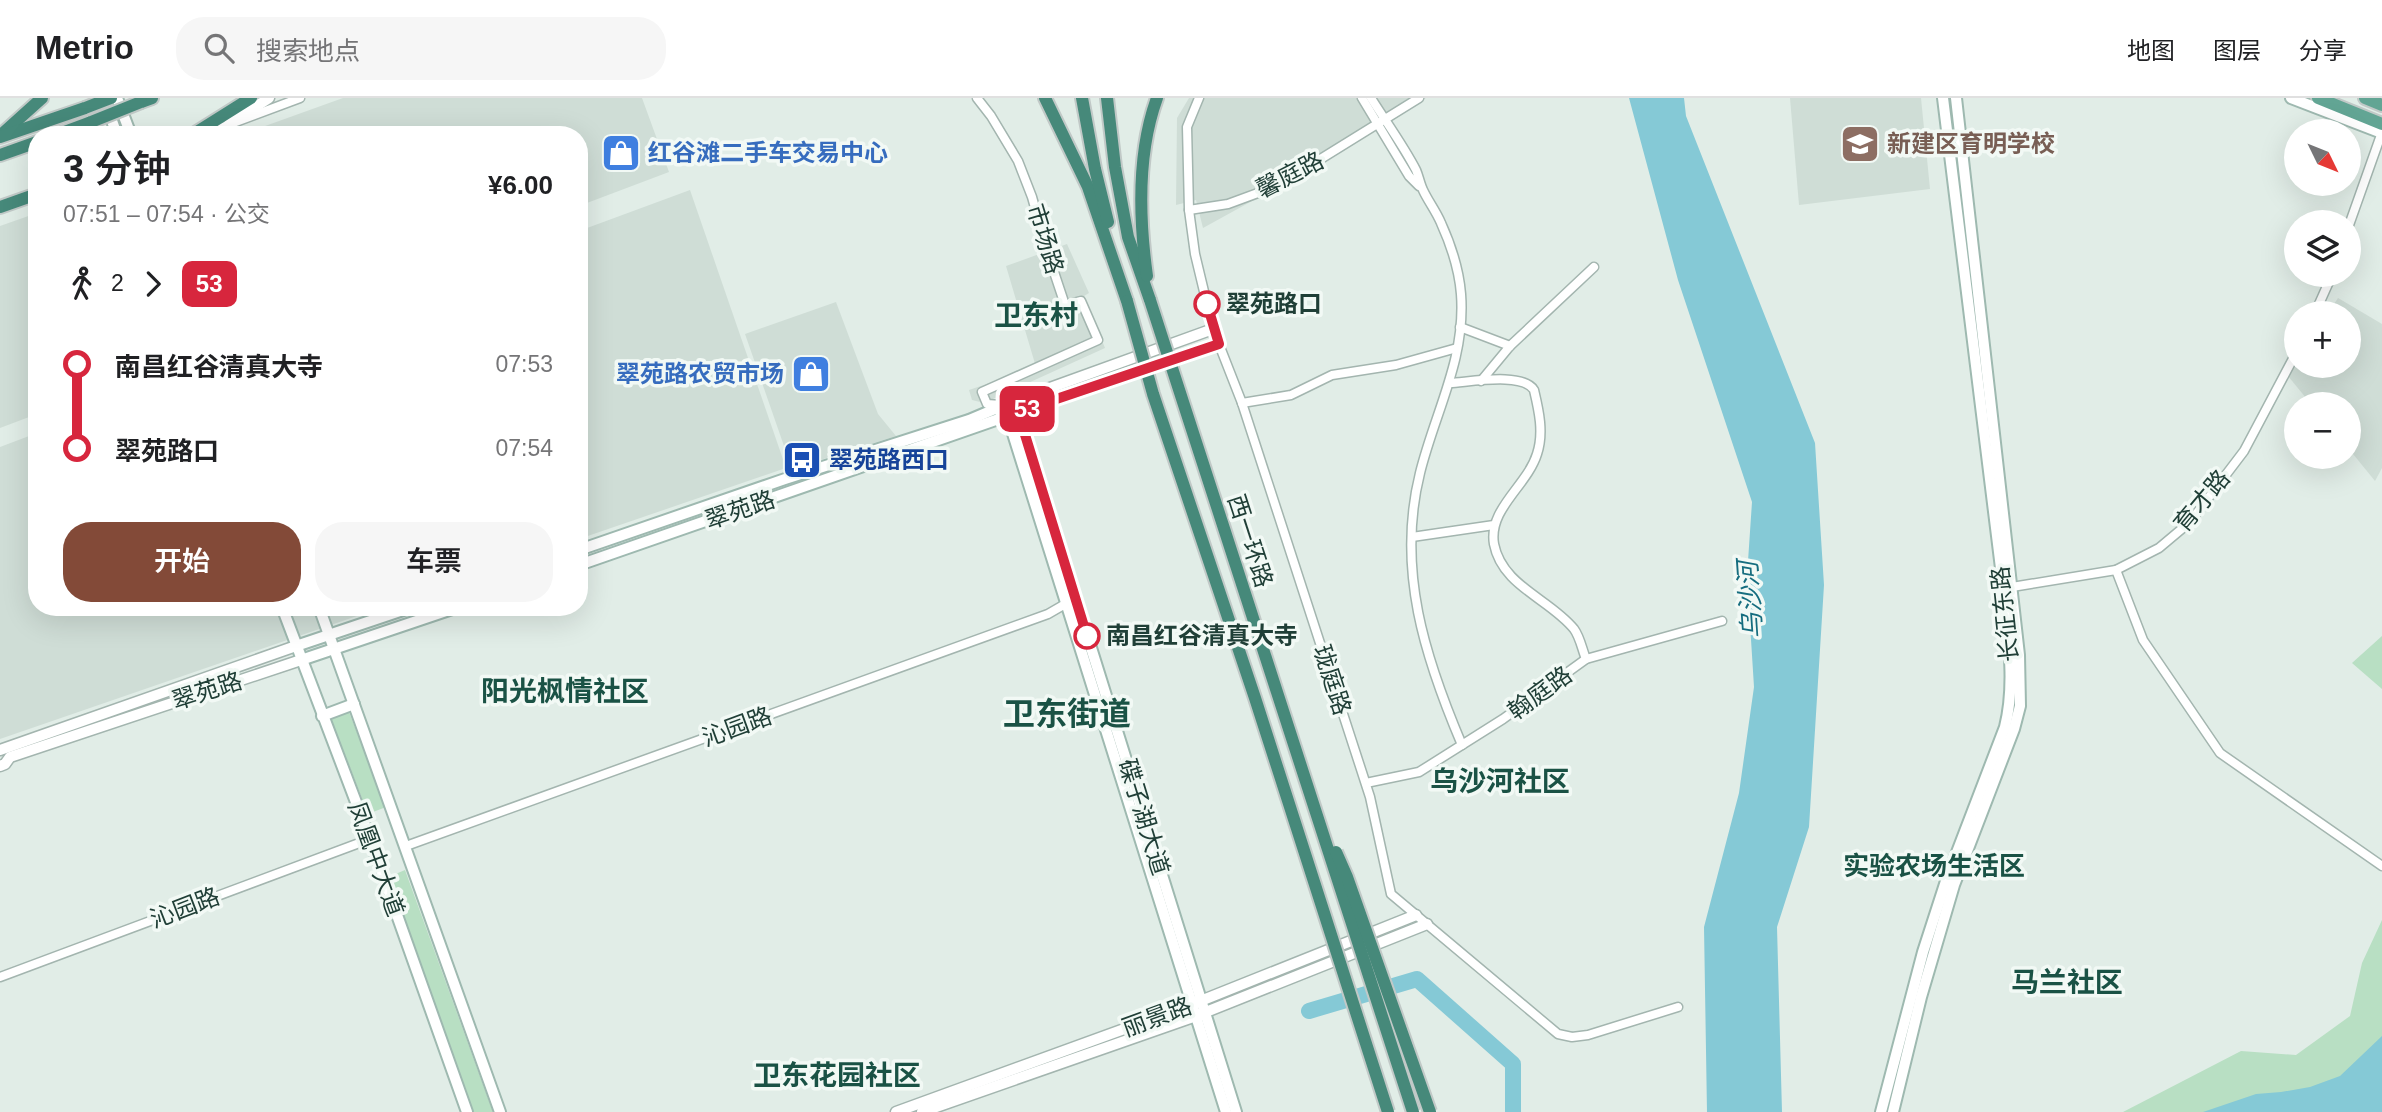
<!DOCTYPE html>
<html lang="zh">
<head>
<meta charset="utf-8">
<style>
  body { margin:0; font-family:Arial,"Noto Sans SC",sans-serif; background:#f6f6f6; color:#202124; height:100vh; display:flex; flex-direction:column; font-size:26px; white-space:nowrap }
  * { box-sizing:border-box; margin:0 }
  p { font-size:23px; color:#757577 }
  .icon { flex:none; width:38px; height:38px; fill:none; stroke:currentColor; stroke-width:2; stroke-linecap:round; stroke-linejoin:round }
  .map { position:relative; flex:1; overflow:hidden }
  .drawer { position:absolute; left:28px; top:28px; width:560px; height:490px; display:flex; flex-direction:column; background:#fff; border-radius:28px; box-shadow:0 7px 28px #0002 }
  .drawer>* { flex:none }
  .badge { padding:0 14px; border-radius:10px; font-size:24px; line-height:46px }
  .needle { width:46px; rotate:133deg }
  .buttons { position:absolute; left:2284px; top:21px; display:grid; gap:14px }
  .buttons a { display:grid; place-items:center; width:77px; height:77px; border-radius:50%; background:#fff; box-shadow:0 7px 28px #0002; font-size:35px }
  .map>.badge { position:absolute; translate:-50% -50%; box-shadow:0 0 0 4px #fff }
  .legs { display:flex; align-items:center; gap:10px; height:77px; padding:0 35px; font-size:23px }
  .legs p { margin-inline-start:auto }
  .headline { display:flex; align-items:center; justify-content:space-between; height:119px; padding:0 35px }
  h1 { font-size:38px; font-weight:600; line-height:52px }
  .button { display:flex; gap:14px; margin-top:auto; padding:14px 35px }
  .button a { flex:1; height:80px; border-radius:28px; background:#834a38; color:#fff; font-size:28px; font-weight:600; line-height:80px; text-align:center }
  .button a+a { background:#f6f6f6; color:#202124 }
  ul { padding:0 35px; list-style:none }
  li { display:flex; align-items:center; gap:24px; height:84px; font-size:26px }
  li i { display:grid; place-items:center; width:10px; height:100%; margin:0 9px; background:currentColor }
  li i::after { content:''; width:18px; height:18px; margin:-9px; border:5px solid; border-radius:50%; background:#fff }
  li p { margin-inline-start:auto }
  li:first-child i { background:linear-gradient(#0000 50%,currentColor 0) }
  li:last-child i { background:linear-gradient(currentColor 50%,#0000 0) }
  header { display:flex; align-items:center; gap:42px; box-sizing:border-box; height:98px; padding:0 35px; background:#fff; border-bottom:2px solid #e0e0e0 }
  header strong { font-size:33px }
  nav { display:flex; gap:38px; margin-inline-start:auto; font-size:24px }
  .search { width:490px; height:63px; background:#f6f6f6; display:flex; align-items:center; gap:18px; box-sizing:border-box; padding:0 24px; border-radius:28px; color:#757577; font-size:26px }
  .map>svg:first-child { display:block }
  .built { fill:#cfddd6 }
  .green { fill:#b8dfc3 }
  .water { fill:#85c9d6 }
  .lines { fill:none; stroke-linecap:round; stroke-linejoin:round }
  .river { stroke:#85c9d6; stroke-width:16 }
  .minor-casing { stroke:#a3b5af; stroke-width:11 }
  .tertiary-casing { stroke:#a3b5af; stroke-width:13 }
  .secondary-casing { stroke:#9eb9b0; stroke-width:14 }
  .primary-casing { stroke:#c1c9c7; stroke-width:16 }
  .trunk-casing { stroke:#c1c9c7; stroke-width:16 }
  .minor { stroke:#fff; stroke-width:8 }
  .tertiary { stroke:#fff; stroke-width:10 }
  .secondary { stroke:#fff; stroke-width:10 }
  .primary { stroke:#62a594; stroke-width:12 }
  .trunk { stroke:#46897a; stroke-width:12 }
  .trunk-bridge-casing { stroke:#c1c9c7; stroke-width:16; stroke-linecap:butt }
  .trunk-bridge { stroke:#46897a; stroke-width:12 }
  .line-1-casing { stroke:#fff; stroke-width:16 }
  .line-1 { stroke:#d7263d; stroke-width:10 }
  .stop-1-dot { fill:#fff; stroke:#d7263d; stroke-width:3.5 }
  .labels { text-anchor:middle; stroke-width:7; stroke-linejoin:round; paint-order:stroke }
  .education-label { font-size:24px; font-weight:bold; fill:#785e54; stroke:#f2f9f5; text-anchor:start }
  .shop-label { font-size:24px; font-weight:bold; fill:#366cbe; stroke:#f2f9f5; text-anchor:start }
  .street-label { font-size:24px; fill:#203f37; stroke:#f2f9f5 }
  .stop-label { font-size:24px; font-weight:bold; fill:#203f37; stroke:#f2f9f5; text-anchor:start }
  .transit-label { font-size:24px; font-weight:bold; fill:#164399; stroke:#f2f9f5; text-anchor:start }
  .water-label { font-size:26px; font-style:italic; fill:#166d7f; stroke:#f2f9f5 }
  .neighbourhood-label { font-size:26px; font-weight:bold; fill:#1a5245; stroke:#f2f9f5 }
  .quarter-label { font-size:28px; font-weight:bold; fill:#1a5245; stroke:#f2f9f5 }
  .district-label { font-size:32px; font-weight:bold; fill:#1a5245; stroke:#f2f9f5 }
</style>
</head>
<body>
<header>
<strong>Metrio</strong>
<div class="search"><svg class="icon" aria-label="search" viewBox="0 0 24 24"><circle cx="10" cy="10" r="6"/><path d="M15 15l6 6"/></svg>搜索地点</div>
<nav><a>地图</a><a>图层</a><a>分享</a></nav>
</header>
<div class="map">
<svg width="2382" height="1014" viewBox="0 0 2382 1014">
  <rect width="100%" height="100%" fill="#e1ede7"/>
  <g class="built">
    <path d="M343 0H642L669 74 579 108V37H240Z"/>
    <path d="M1189 0H1426L1272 92 1203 130 1196 102 1176 107 1177 20Z"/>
    <path d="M1790 0H1921L1930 91 1799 107Z"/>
    <path d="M690 92 786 370 579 441V133Z"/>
    <path d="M37 115V316L0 330V128Z"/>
    <path d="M1067 146 1089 195 1084 198 1105 250 984 305 972 302 969 292 1036 269 1006 168Z"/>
    <path d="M2338 200 2382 226V370L2375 383 2349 351 2348 306H2311L2288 278 2296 265V268H2348V215H2328Z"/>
    <path d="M836 204 878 316 896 338 792 371 745 236Z"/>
    <path d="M37 335V509H383L0 641V349Z"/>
  </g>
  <g class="green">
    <path d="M2382 538V591L2352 565Z"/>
    <path d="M349 614 386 709 368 716 331 621Z"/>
    <path d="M405 772 493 1014H471L386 780Z"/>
    <path d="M2382 822V1014H2123L2241 953 2296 957 2350 918 2362 865Z"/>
  </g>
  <g class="water">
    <path d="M1629 0H1684L1686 18 1815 345 1824 487 1809 729 1777 829 1782 1014H1707L1704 829 1739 695 1754 589 1747 478 1752 404 1678 182Z"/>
    <path d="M2382 938V1014H2203L2256 996 2281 994 2310 989 2340 978Z"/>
  </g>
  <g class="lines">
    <path class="river" d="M1309 913 1417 881 1513 966V1014"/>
    <g class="minor-casing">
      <g id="minor">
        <path d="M977 0 991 18 1018 63 1032 99 1048 156 1065 207 1081 203 1098 242 982 294 987 306 1001 307"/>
        <path d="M1199 0 1187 29 1189 112 1195 156 1213 231 1242 305 1370 699 1391 796 1558 936 1572 939 1588 937 1678 909"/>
        <path d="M1362 0 1409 78 1419 88"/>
        <path d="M1371 0C1386 24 1403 47 1416 72 1419 79 1420 86 1423 92 1428 103 1436 113 1441 125 1451 147 1459 171 1461 196 1466 261 1435 314 1420 375 1396 471 1425 560 1462 647"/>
        <path d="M201 37 300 0"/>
        <path d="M1189 112 1228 106 1277 88 1419 0"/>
        <path d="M2348 130 2382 34"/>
        <path d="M2315 215 2332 177"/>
        <path d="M1460 229 1510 248"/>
        <path d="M1481 283 1510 248 1594 169"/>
        <path d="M1450 285C1470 284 1523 274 1534 292 1539 313 1544 335 1537 356 1527 388 1488 411 1494 446 1502 488 1550 501 1574 531 1580 539 1582 551 1586 561"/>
        <path d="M1242 305 1291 297 1332 277 1396 267 1457 250"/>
        <path d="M1412 439 1494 427"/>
        <path d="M2116 472 2143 542 2220 655 2382 768"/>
        <path d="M2012 489 2116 472 2159 450 2190 424 2244 353 2296 255"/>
        <path d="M1366 685 1419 674 1503 621 1586 561 1722 523"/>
        <path d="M406 748 1048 516 1067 505"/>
        <path d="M0 879 370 741"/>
      </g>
    </g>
    <g class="tertiary-casing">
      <g id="tertiary">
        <path d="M229 26 269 0"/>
        <path d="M1014 303 1213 231"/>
        <path d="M1018 314 1219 246"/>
        <path d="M0 652 296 548"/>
        <path d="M0 668 5 666 10 659 301 562"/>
        <path d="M896 1014 1193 906 1416 817"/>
        <path d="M922 1014 1196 918 1427 826"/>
      </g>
    </g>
    <g class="secondary-casing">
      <g id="secondary">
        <path d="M104 0 117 37"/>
        <path d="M117 0 131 37"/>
        <path d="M2291 0 2382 35"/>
        <path d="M1004 307 1226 1014"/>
        <path d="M579 452 785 381 969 322 1014 303 1236 1014"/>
        <path d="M579 467 1013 316"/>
        <path d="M282 509 370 741 467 1014"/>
        <path d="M319 509 500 1014"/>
        <path d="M296 548 412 509"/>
        <path d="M301 562 458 509"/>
        <path d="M322 618 354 606"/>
        <path d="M1881 1014 1923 854 1946 783 2005 629C2014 593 2010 556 2007 519L1943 0"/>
        <path d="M1893 1014 1921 899 1954 787 2014 631 2020 608 2019 557 1956 0"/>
      </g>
    </g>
    <g class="primary-casing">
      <g id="primary">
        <path d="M2318 0 2382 26"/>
        <path d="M2365 0 2382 7"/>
      </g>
    </g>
    <g class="trunk-casing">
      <g id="trunk">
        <path d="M1045 0 1088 89 1127 203"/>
        <path d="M1082 0 1095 71 1108 124"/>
        <path d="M1107 0 1115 69 1128 139 1150 202"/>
        <path d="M141 4 152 0"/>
        <path d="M3 35 42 0"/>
        <path d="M56 37 91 24"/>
        <path d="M192 37 251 0"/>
        <path d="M0 39 85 10"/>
        <path d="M0 57 37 44"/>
        <path d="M0 109 37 96"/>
        <path d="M1147 178C1139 121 1137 55 1157 0"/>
      </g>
    </g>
    <use href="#minor" class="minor"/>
    <use href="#tertiary" class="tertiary"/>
    <use href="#secondary" class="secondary"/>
    <use href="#primary" class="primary"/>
    <use href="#trunk" class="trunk"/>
    <g class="trunk-bridge-casing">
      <g id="trunk-bridge">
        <path d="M85 10 111 0"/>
        <path d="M91 24 141 4"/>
        <path d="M1150 202 1413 1014"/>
        <path d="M1127 203 1153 296 1255 600 1388 1014"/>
        <path d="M1336 754 1347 779 1430 1014"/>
      </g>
    </g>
    <use href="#trunk-bridge" class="trunk-bridge"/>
  </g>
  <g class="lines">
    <g class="line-1-casing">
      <path id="line-1" d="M1087 538 1018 314 1219 246 1207 206"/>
    </g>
    <use href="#line-1" class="line-1"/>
  </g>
  <defs>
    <g id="school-square" transform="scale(2.0125)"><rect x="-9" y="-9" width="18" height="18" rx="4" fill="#8d6e63" stroke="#f2f9f5"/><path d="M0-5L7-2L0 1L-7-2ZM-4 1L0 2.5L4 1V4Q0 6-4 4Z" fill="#fff"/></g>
    <g id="shop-square" transform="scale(2.0125)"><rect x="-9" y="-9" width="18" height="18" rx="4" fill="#3f7fe0" stroke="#f2f9f5"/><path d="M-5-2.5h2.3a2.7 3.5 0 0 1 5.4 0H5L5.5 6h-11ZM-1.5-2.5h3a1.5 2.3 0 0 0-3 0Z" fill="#fff"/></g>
    <g id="bus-square" transform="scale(2.0125)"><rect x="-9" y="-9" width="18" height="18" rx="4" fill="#1a4fb4" stroke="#f2f9f5"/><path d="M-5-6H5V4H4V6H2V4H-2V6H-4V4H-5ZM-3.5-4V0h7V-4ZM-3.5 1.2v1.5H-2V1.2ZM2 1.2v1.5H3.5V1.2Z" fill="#fff"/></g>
  </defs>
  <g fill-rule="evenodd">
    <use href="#school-square" x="1860" y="46"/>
    <use href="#shop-square" x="621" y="55"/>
    <use href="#shop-square" x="811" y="276"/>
    <use href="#bus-square" x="802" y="362"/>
  </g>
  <g class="stop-1-dot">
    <circle cx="1207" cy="206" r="12"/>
    <circle cx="1087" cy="538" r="12"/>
  </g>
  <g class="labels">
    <g class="education-label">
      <text x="1887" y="54">新建区育明学校</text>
    </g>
    <g class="shop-label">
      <text x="648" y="63">红谷滩二手车交易中心</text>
      <text x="784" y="284" text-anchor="end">翠苑路农贸市场</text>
    </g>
    <g class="street-label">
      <text transform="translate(1290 77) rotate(-27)" y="8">馨庭路</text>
      <text transform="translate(1045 141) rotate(73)" y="8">市场路</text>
      <text transform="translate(2202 403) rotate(-50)" y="8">育才路</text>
      <text transform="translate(740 412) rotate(-19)" y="8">翠苑路</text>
      <text transform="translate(1250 443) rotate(72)" y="8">西一环路</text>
      <text transform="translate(2005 516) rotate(-96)" y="8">长征东路</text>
      <text transform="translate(1332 582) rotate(72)" y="8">珑庭路</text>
      <text transform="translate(207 593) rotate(-18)" y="8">翠苑路</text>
      <text transform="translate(1540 595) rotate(-36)" y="8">翰庭路</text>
      <text transform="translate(737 629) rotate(-20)" y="8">沁园路</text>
      <text transform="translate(1144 719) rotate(73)" y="8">碟子湖大道</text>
      <text transform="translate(376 761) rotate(70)" y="8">凤凰中大道</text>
      <text transform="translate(185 810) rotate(-21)" y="8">沁园路</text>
      <text transform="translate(1157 919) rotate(-20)" y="8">丽景路</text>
    </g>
    <g class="stop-label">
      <text x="1226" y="214">翠苑路口</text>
      <text x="1106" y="546">南昌红谷清真大寺</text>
    </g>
    <g class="transit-label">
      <text x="829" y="370">翠苑路西口</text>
    </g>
    <g class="water-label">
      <text transform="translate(1750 502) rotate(-94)" y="9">乌沙河</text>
    </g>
    <g class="neighbourhood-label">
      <text x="1934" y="777">实验农场生活区</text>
    </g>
    <g class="quarter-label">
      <text x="1036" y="227">卫东村</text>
      <text x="565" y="603">阳光枫情社区</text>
      <text x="1500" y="693">乌沙河社区</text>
      <text x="2067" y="894">马兰社区</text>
      <text x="837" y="987">卫东花园社区</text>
    </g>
    <g class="district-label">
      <text x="1067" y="627">卫东街道</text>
    </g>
  </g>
</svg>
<div class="buttons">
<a><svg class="needle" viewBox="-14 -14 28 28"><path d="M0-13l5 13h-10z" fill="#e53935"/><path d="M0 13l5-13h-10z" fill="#757577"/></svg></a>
<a><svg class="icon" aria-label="layers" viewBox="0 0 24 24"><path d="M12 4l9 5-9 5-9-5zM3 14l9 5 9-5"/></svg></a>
<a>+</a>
<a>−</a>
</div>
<b class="badge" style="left:1027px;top:311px;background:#d7263d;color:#fff">53</b>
<section class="drawer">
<div class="headline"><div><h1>3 分钟</h1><p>07:51 – 07:54 · 公交</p></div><b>¥6.00</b></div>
<div class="legs"><svg class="icon" aria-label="walk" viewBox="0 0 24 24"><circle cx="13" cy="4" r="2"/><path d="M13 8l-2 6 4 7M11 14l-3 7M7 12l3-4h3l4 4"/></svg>2<svg class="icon" aria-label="forward" viewBox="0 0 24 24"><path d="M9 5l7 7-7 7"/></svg><b class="badge" style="background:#d7263d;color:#fff">53</b></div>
<ul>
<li><i style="color:#d7263d"></i><b>南昌红谷清真大寺</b><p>07:53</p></li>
<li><i style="color:#d7263d"></i><b>翠苑路口</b><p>07:54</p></li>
</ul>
<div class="button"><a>开始</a><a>车票</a></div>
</section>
</div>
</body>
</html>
